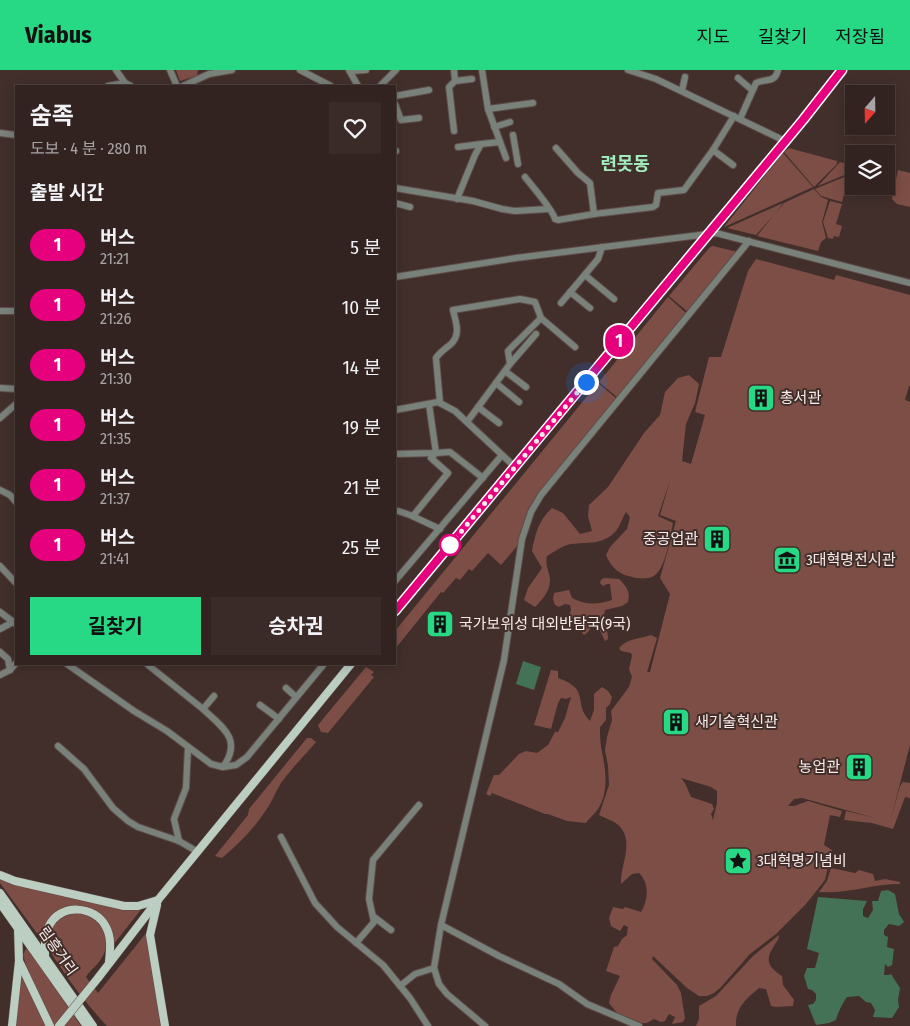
<!DOCTYPE html>
<html lang="ko">
<head>
<meta charset="utf-8">
<style>
  body { margin:0; font-family:"Fira Sans Condensed","Noto Sans KR",sans-serif; background:#3a2b29; color:#f1f3f6; height:100vh; display:flex; flex-direction:column; font-size:19px; white-space:nowrap }
  * { box-sizing:border-box; margin:0 }
  p { font-size:16px; color:#a8a4a5 }
  .icon { flex:none; width:28px; height:28px; fill:none; stroke:currentColor; stroke-width:2; stroke-linecap:round; stroke-linejoin:round }
  .map { position:relative; flex:1; overflow:hidden }
  .details { position:absolute; left:15px; top:15px; width:381px; height:580px; display:flex; flex-direction:column; background:#322320; border-radius:0px; box-shadow:0 2px 12px #0003,0 0 0 1px #4d403e }
  .details>* { flex:none }
  .badge { padding:0 10px; border-radius:16px; font-size:18px; line-height:32px }
  .needle { width:32px; rotate:200deg }
  .controls { position:absolute; left:845px; top:15px; display:grid; gap:10px }
  .controls a { display:grid; place-items:center; width:50px; height:50px; border-radius:0px; background:#322320; box-shadow:0 2px 12px #0003,0 0 0 1px #4d403e; font-size:25px }
  .you { position:absolute; width:25px; height:25px; margin:-12px; border:4px solid #fff; border-radius:50%; background:#1a73e8; box-shadow:0 0 0 8px #1a73e833 }
  .map>.badge { position:absolute; translate:-50% -50%; box-shadow:0 0 0 2px #fff }
  h2 { padding:0 15px; font-size:19px; line-height:45px }
  .round { display:grid; place-items:center; flex:none; width:52px; height:52px; border-radius:0px; background:#3a2b29 }
  .overview { display:flex; align-items:center; justify-content:space-between; height:85px; padding:0 15px }
  h1 { font-size:24px; font-weight:700; line-height:38px }
  .button { display:flex; gap:10px; margin-top:auto; padding:10px 15px }
  .button a { flex:1; height:58px; border-radius:0px; background:#27d885; color:#111; font-size:20px; font-weight:700; line-height:58px; text-align:center }
  .button a+a { background:#3a2b29; color:#f1f3f6 }
  ul { padding:0; list-style:none }
  li { display:flex; align-items:center; gap:15px; height:60px; padding:0 15px }
  li div { flex:1 }
  li b { display:block; font-size:19px }
  li em { font-style:normal }
  li .badge { min-width:55px; font-weight:700; text-align:center }
  header { display:flex; align-items:center; gap:30px; box-sizing:border-box; height:70px; padding:0 25px; background:#27d885; color:#111 }
  header strong { font-size:24px }
  nav { display:flex; gap:28px; margin-inline-start:auto; font-size:18px }
  .map>svg:first-child { display:block }
  .green { fill:#7d4e45; fill-rule:evenodd }
  .water { fill:#447256 }
  .lines { fill:none; stroke-linecap:round; stroke-linejoin:round }
  .minor-casing { stroke:#5f4d49; stroke-width:8 }
  .major-casing { stroke:#5f4d49; stroke-width:9 }
  .minor { stroke:#79817b; stroke-width:6 }
  .major { stroke:#bccdc2; stroke-width:8 }
  .major-bridge-casing { stroke:#5f4d49; stroke-width:9; stroke-linecap:butt }
  .major-bridge { stroke:#bccdc2; stroke-width:8 }
  .line-casing { stroke:#fff; stroke-width:11 }
  .line { stroke:#e6007e; stroke-width:8 }
  .walk { stroke:#f7eae8; stroke-width:5; stroke-dasharray:0 9 }
  .stop-dot { fill:#fff; stroke:#e6007e; stroke-width:2.5 }
  .labels { text-anchor:middle; stroke-width:4; stroke-linejoin:round; paint-order:stroke }
  .poi-label { font-size:15px; fill:#f7eae8; stroke:#422f2b; text-anchor:start }
  .street-label { font-size:15px; fill:#f7eae8; stroke:#422f2b }
  .quarter-label { font-size:18px; font-weight:bold; fill:#a0ebbc; stroke:#422f2b }
</style>
</head>
<body>
<header>
<strong>Viabus</strong>
<nav><a>지도</a><a>길찾기</a><a>저장됨</a></nav>
</header>
<div class="map">
<svg width="910" height="956" viewBox="0 0 910 956">
  <rect width="100%" height="100%" fill="#422f2b"/>
  <g class="green">
    <path d="M176 0H198L197 6 180 11Z"/>
    <path d="M789 78 837 91V94L814 117 784 82Z"/>
    <path d="M783 83 813 117 724 157Z"/>
    <path d="M840 92 854 96V101L818 116Z"/>
    <path d="M898 100 910 103V137L897 134 892 129Z"/>
    <path d="M854 103 852 112H847L842 132 821 126 815 119Z"/>
    <path d="M814 119 821 127 828 130 822 152 826 168 821 172 818 181 757 166 774 145 756 165 727 158 783 133 776 143 784 133Z"/>
    <path d="M830 131 842 134 836 154 842 156 839 167 834 166 833 169 828 168 823 152Z"/>
    <path d="M713 176 738 182 688 242 669 226 710 177Z"/>
    <path d="M756 189 834 210 836 205 910 225V316H909L905 330 910 332V675L890 752 900 716 903 712 910 713V728L905 727 893 759 872 753 844 750 846 741 875 748 802 728 794 729 788 736H794L808 731 842 741 840 747 830 745 824 775 832 780 825 810 806 834 776 864 750 884 721 917 714 923 707 926H699L687 918 653 886 652 889 677 915 681 923 685 948 683 952 672 954 675 947 669 944 665 951 661 952 654 949 647 953H642L617 943 609 933 611 925 620 906 606 901 614 877 618 876 622 869 627 865 628 857 624 855 620 861 611 856 609 848 613 837 623 839 625 837 641 842C648 830 650 814 639 803L632 804 621 814C620 795 636 769 617 754 612 750 604 748 599 745L609 715 608 696 605 680 607 667 612 650 611 641 629 617 632 607 629 599 632 586 631 583 621 581 619 578C628 568 640 569 651 565L657 568 647 602H650L670 524 660 508 676 451 660 445 670 411 658 446 673 453C670 466 666 497 655 505 648 511 635 508 628 506 617 503 610 495 606 485L610 477 627 459 630 447 626 442C622 448 620 457 615 462 602 475 588 472 571 474 563 475 554 482 547 486 545 496 549 500 550 509 551 520 542 530 535 537L524 530 528 518 542 498 532 481C535 463 539 450 552 438L563 443 580 464 592 461 588 446 589 435 608 417 644 363 660 345 665 322 678 308 689 305 699 314 695 333 686 354 682 391 691 394 705 345 695 342 709 287H721L748 201ZM681 708 711 717 717 721V733L713 750 711 744 714 739 712 734 691 727 685 713Z"/>
    <path d="M668 227 687 244 618 328 599 312Z"/>
    <path d="M598 313 617 329 533 431 529 439 518 475 501 495 488 483 472 501 469 499 460 510 456 508 443 523 441 522 395 579V561Z"/>
    <path d="M604 508 619 509C626 516 631 522 628 532L622 536 605 540C602 550 608 558 608 569L605 571 598 556 592 557 587 563 584 565 569 546 571 540 570 535 565 534 559 537 555 535 553 529 554 523 569 520 572 528C585 535 598 535 612 530L610 514H607L603 516 600 513 601 510Z"/>
    <path d="M366 597 374 602 371 605 374 607 328 663 321 662 318 655Z"/>
    <path d="M551 600 558 601V608C592 620 572 633 590 651L594 640V624L602 617 608 621 612 627 610 634 606 638V650L600 657C600 663 600 670 601 677 605 696 610 721 598 739 595 744 589 748 586 753L567 751 548 744H545L492 723 490 726 486 724 494 705H499L519 684 526 681 537 683 548 675 555 662H558L565 648 571 627 566 629 561 628 558 633 551 659 534 655Z"/>
    <path d="M307 668H311L316 672C304 686 292 698 281 713 275 723 271 734 264 743 253 760 237 775 222 788L215 786 248 745 249 739Z"/>
    <path d="M831 798 855 803 859 800 873 804 875 811 885 809 900 812V814C872 814 847 824 819 822L827 811Z"/>
    <path d="M0 808 143 837 113 875 103 847 62 840 42 870 0 813Z"/>
    <path d="M80 842C85 844 91 845 95 848 108 857 110 877 101 889 97 896 90 900 86 907L98 923 147 862 163 956H107C90 938 75 919 61 898 57 891 51 885 49 877 43 856 63 844 80 842Z"/>
    <path d="M779 865C779 870 776 872 774 876 764 891 769 897 782 906L783 915 794 930 793 936 776 937 771 936 766 919 759 918C746 929 735 938 736 956H696L699 949V936L716 926 753 886Z"/>
    <path d="M26 879 29 880 81 956H53L30 908 23 885Z"/>
    <path d="M21 904H22L47 955 46 956H14Z"/>
  </g>
  <g class="water">
    <path d="M523 591 541 597 534 620 516 614Z"/>
    <path d="M888 820 895 824 899 844 904 852 899 856 889 854 884 860V865L888 867 887 877 894 879 892 895 888 897 885 894 884 905H889L891 904 900 918 898 930 899 937 892 948 873 947 875 940 871 933 866 932 859 926 847 927C842 934 838 942 836 950L829 953 816 955 808 935 813 934 816 930V924L812 920 808 919 804 906 807 898H815L819 883 807 879 818 827 867 831 863 839V846L868 848 873 840 872 831H878L881 821Z"/>
  </g>
  <g class="lines">
    <g class="minor-casing">
      <g id="minor">
        <path d="M116 0 125 13 131 16"/>
        <path d="M170 0 177 16"/>
        <path d="M300 0 331 16"/>
        <path d="M349 0 358 16"/>
        <path d="M454 0 455 11"/>
        <path d="M482 0 488 39 506 88"/>
        <path d="M628 0 656 9 785 71"/>
        <path d="M350 1 366 0"/>
        <path d="M738 8 752 20"/>
        <path d="M108 16 125 13"/>
        <path d="M183 16 209 4 232 0"/>
        <path d="M380 16 396 0"/>
        <path d="M682 21 685 7"/>
        <path d="M395 26 429 20"/>
        <path d="M395 34 401 50 419 48"/>
        <path d="M488 39 533 33"/>
        <path d="M740 49 756 13C765 8 775 14 778 0"/>
        <path d="M494 57 510 52"/>
        <path d="M454 61 449 17 455 11 472 9"/>
        <path d="M0 63 16 65"/>
        <path d="M513 65 518 94"/>
        <path d="M458 77 481 74"/>
        <path d="M713 80 733 95"/>
        <path d="M395 81H396"/>
        <path d="M525 107C532 116 553 140 555 149L558 150 594 144 590 113 578 103 556 78"/>
        <path d="M395 118 473 131 502 139 515 141 548 139"/>
        <path d="M457 129 475 85 481 74 500 72"/>
        <path d="M395 133 410 137"/>
        <path d="M594 144 653 137 656 135 658 123 684 120 713 80 734 46"/>
        <path d="M585 205 614 229"/>
        <path d="M395 207 516 188 716 163 910 213"/>
        <path d="M570 222 590 238"/>
        <path d="M561 233 598 189 602 177"/>
        <path d="M0 241H16"/>
        <path d="M541 248 575 277"/>
        <path d="M510 294 536 264"/>
        <path d="M505 301 526 317"/>
        <path d="M496 313 519 332"/>
        <path d="M0 318 16 319"/>
        <path d="M440 333 436 288C440 282 445 279 451 274 461 264 456 253 453 240L520 229 535 232 541 248 508 281 510 294 467 352"/>
        <path d="M478 337 499 353"/>
        <path d="M395 340 438 332 455 341 515 397"/>
        <path d="M0 348 16 334"/>
        <path d="M395 384 436 383 429 334"/>
        <path d="M0 420 10 425 16 432"/>
        <path d="M398 441 410 445 440 459"/>
        <path d="M413 446 448 403 431 388 436 383 450 382 483 408"/>
        <path d="M0 496 16 513"/>
        <path d="M395 511 502 385"/>
        <path d="M0 542 16 554"/>
        <path d="M0 559 13 552"/>
        <path d="M0 582 8 589 10 600"/>
        <path d="M67 594 134 641 167 661 211 694 223 697C243 669 222 657 203 639L214 626"/>
        <path d="M150 594 148 595 203 639"/>
        <path d="M0 605 10 600 16 593"/>
        <path d="M286 618 296 627"/>
        <path d="M260 635 279 649"/>
        <path d="M58 676 84 699 113 738 128 751 138 757 179 771 198 782"/>
        <path d="M223 697 236 695 247 687 324 594"/>
        <path d="M281 767 315 833 337 857 383 895 410 928 428 956"/>
        <path d="M179 771 174 749 186 718 188 677"/>
        <path d="M374 847 391 860"/>
        <path d="M441 855 499 886 559 914 587 934 639 956"/>
        <path d="M356 873 374 852 369 829 373 790 419 735"/>
        <path d="M400 916 415 904 434 898"/>
        <path d="M485 956 447 924 439 914 434 898 441 855 504 590 522 469 531 442 541 425 749 171"/>
      </g>
    </g>
    <g class="major-casing">
      <g id="major">
        <path d="M395 541 803 50 842 0"/>
        <path d="M0 805 15 811 124 836H138L158 830"/>
        <path d="M0 823 93 956"/>
        <path d="M0 833 87 956"/>
        <path d="M157 835 150 865 165 956"/>
        <path d="M45 887C45 877 44 865 49 856 60 833 95 835 106 857 112 868 110 881 109 892"/>
        <path d="M20 893 50 956"/>
        <path d="M98 908 158 830 351 594"/>
        <path d="M12 956 19 891 18 859"/>
      </g>
    </g>
    <use href="#minor" class="minor"/>
    <use href="#major" class="major"/>
    <g class="major-bridge-casing">
      <path id="major-bridge" d="M59 956 98 908"/>
    </g>
    <use href="#major-bridge" class="major-bridge"/>
  </g>
  <g class="lines">
    <g class="line-casing">
      <path id="line" d="M395 541 803 50 842 0"/>
    </g>
    <use href="#line" class="line"/>
    <path class="walk" d="M450 475 586 312"/>
  </g>
  <defs>
    <g id="building-square" transform="scale(1.4375)"><rect x="-9" y="-9" width="18" height="18" rx="4" fill="#27d885" stroke="#422f2b"/><path d="M-4-6H4V6H1V3H-1V6H-4ZM-2.5-4.3h1.7v1.8h-1.7ZM.8-4.3h1.7v1.8H.8ZM-2.5-1h1.7V.8h-1.7ZM.8-1h1.7V.8H.8Z" fill="#111"/></g>
    <g id="museum-square" transform="scale(1.4375)"><rect x="-9" y="-9" width="18" height="18" rx="4" fill="#27d885" stroke="#422f2b"/><path d="M0-6L6-3V-2H-6V-3ZM-5-1h2V3h-2ZM-1-1h2V3h-2ZM3-1h2V3H3ZM-6 4H6V6H-6Z" fill="#111"/></g>
    <g id="sight-square" transform="scale(1.4375)"><rect x="-9" y="-9" width="18" height="18" rx="4" fill="#27d885" stroke="#422f2b"/><path d="M0-6L1.8-2.2L6-1.7L2.9 1.2L3.7 5.4L0 3.3L-3.7 5.4L-2.9 1.2L-6-1.7L-1.8-2.2Z" fill="#111"/></g>
  </defs>
  <g fill-rule="evenodd">
    <use href="#building-square" x="761" y="328"/>
    <use href="#building-square" x="717" y="469"/>
    <use href="#museum-square" x="787" y="490"/>
    <use href="#building-square" x="440" y="554"/>
    <use href="#building-square" x="676" y="652"/>
    <use href="#building-square" x="859" y="697"/>
    <use href="#sight-square" x="738" y="791"/>
  </g>
  <circle class="stop-dot" cx="450" cy="475" r="10"/>
  <g class="labels">
    <g class="poi-label">
      <text x="780" y="333">총서관</text>
      <text x="698" y="474" text-anchor="end">중공업관</text>
      <text x="806" y="495">3대혁명전시관</text>
      <text x="459" y="559">국가보위성 대외반탐국(9국)</text>
      <text x="695" y="657">새기술혁신관</text>
      <text x="840" y="702" text-anchor="end">농업관</text>
      <text x="757" y="796">3대혁명기념비</text>
    </g>
    <g class="street-label">
      <text transform="translate(58 881) rotate(55)" y="5">림흥거리</text>
    </g>
    <g class="quarter-label">
      <text x="625" y="100">련못동</text>
    </g>
  </g>
</svg>
<div class="controls">
<a><svg class="needle" viewBox="-14 -14 28 28"><path d="M0-13l5 13h-10z" fill="#e53935"/><path d="M0 13l5-13h-10z" fill="#a8a4a5"/></svg></a>
<a><svg class="icon" aria-label="layers" viewBox="0 0 24 24"><path d="M12 4l9 5-9 5-9-5zM3 14l9 5 9-5"/></svg></a>
</div>
<div class="you" style="left:586px;top:312px"></div>
<b class="badge" style="left:619px;top:271px;background:#e6007e;color:#fff">1</b>
<section class="details">
<div class="overview"><div><h1>숨족</h1><p>도보 · 4 분 · 280 m</p></div><a class="round"><svg class="icon" aria-label="heart" viewBox="0 0 24 24"><path d="M12 20l-8-8c-3-5 5-10 8-4 3-6 11-1 8 4z"/></svg></a></div>
<h2>출발 시간</h2>
<ul>
<li><span class="badge" style="background:#e6007e;color:#fff">1</span><div><b>버스</b><p>21:21</p></div><em>5 분</em></li>
<li><span class="badge" style="background:#e6007e;color:#fff">1</span><div><b>버스</b><p>21:26</p></div><em>10 분</em></li>
<li><span class="badge" style="background:#e6007e;color:#fff">1</span><div><b>버스</b><p>21:30</p></div><em>14 분</em></li>
<li><span class="badge" style="background:#e6007e;color:#fff">1</span><div><b>버스</b><p>21:35</p></div><em>19 분</em></li>
<li><span class="badge" style="background:#e6007e;color:#fff">1</span><div><b>버스</b><p>21:37</p></div><em>21 분</em></li>
<li><span class="badge" style="background:#e6007e;color:#fff">1</span><div><b>버스</b><p>21:41</p></div><em>25 분</em></li>
</ul>
<div class="button"><a>길찾기</a><a>승차권</a></div>
</section>
</div>
</body>
</html>
